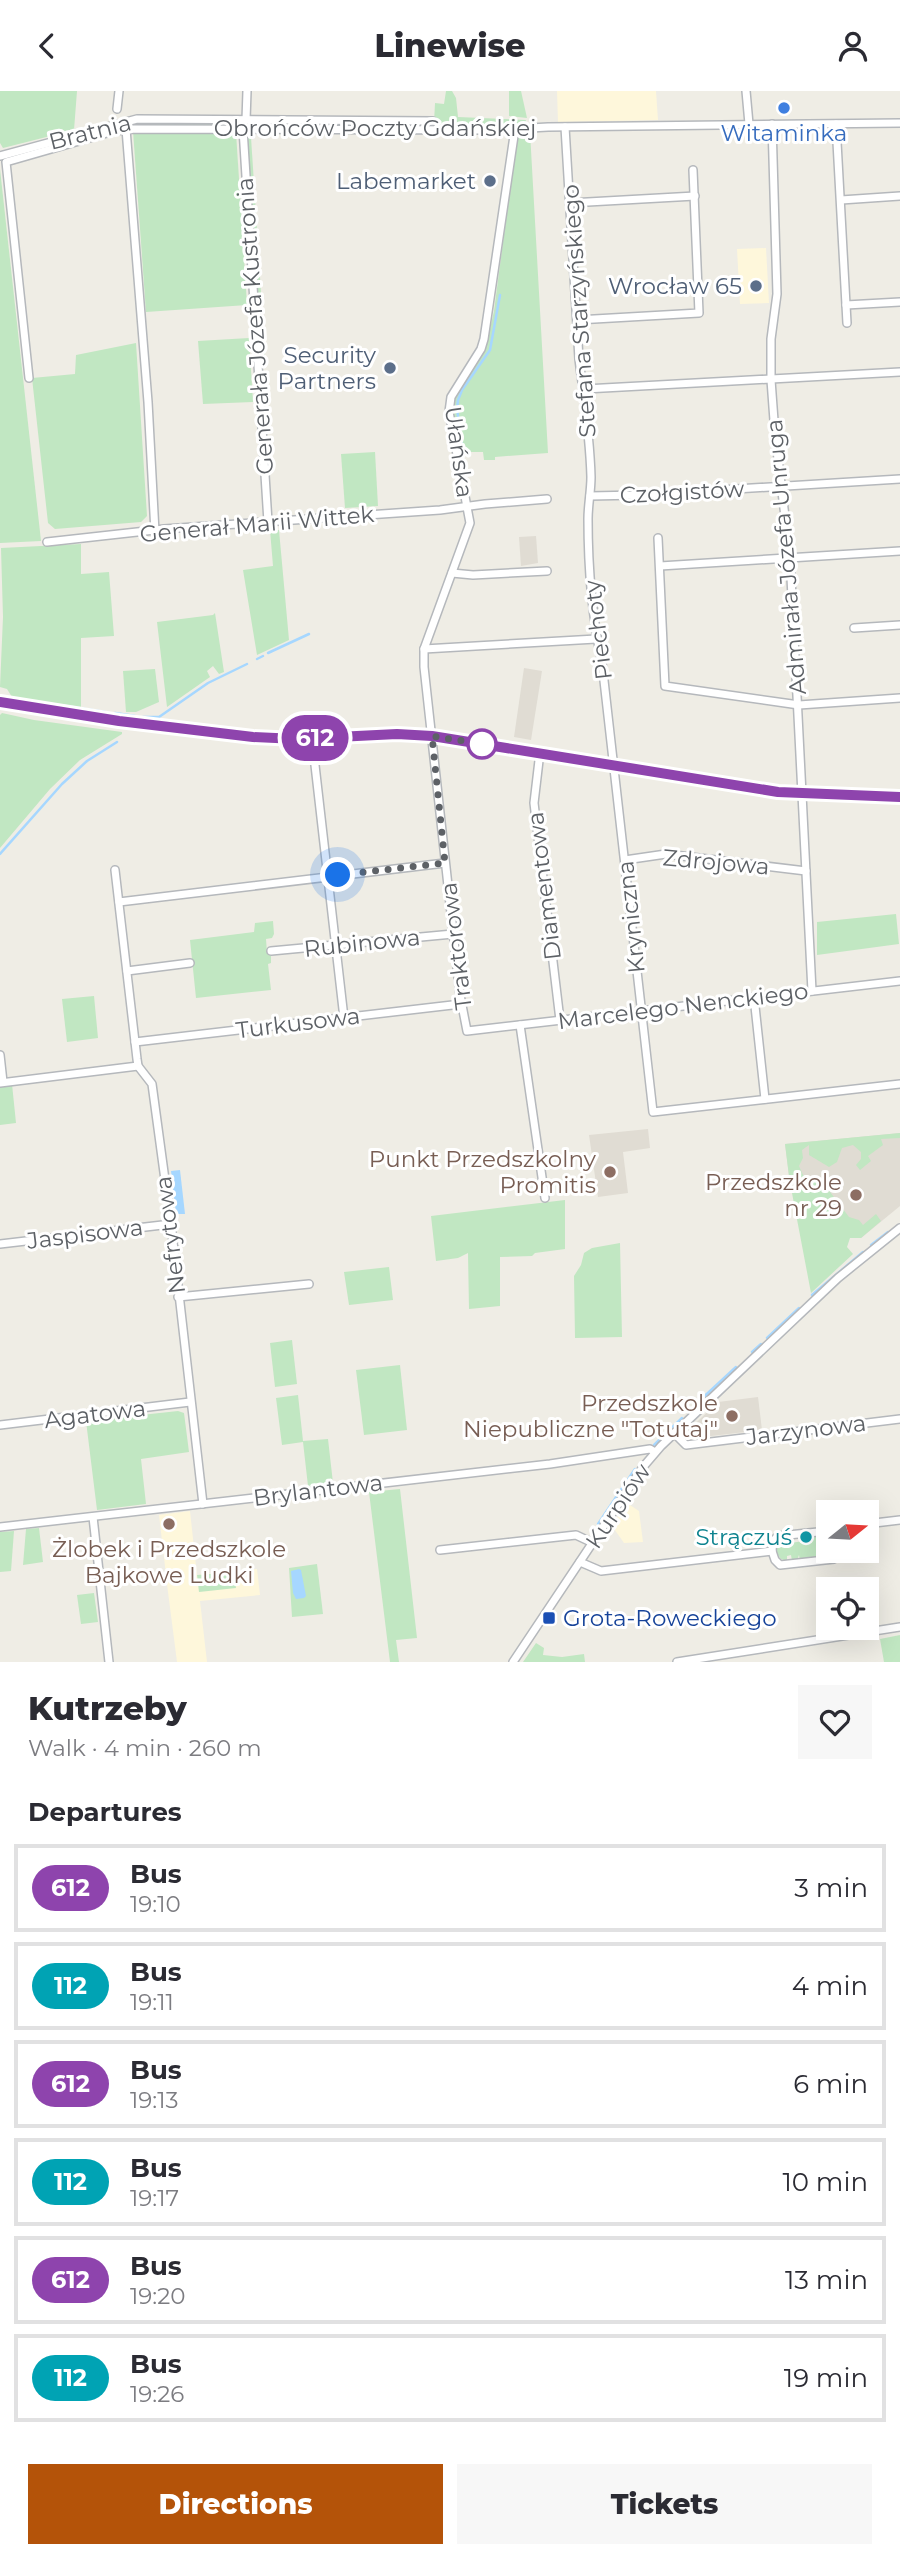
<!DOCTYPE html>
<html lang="en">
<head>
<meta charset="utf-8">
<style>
  body { margin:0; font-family:Montserrat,sans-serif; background:#f7f7f7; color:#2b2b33; height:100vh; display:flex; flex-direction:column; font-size:26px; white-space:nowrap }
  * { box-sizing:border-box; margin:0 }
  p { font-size:23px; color:#7c7c81 }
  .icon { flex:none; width:38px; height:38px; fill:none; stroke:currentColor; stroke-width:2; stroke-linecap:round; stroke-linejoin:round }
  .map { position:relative; height:1571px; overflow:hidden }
  .drawer { display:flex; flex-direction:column; background:#fff; flex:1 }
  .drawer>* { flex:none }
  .badge { padding:0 14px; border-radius:23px; font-size:24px; line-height:46px }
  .needle { width:46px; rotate:72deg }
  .buttons { position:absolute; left:816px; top:1409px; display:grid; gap:14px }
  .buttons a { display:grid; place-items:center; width:63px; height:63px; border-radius:0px; background:#fff; box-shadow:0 7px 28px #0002; font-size:35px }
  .you { position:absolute; width:35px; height:35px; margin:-18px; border:5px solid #fff; border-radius:50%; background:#1a73e8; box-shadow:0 0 0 10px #1a73e833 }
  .map>.badge { position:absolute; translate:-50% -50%; box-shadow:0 0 0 4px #fff }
  h2 { padding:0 28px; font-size:26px; line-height:63px }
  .round { display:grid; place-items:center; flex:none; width:74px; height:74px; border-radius:0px; background:#f7f7f7 }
  .headline { display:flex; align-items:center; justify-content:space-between; height:119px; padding:0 28px }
  h1 { font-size:33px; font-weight:800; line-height:52px }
  .cta { display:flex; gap:14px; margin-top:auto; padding:14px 28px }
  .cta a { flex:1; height:80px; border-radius:0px; background:#b45309; color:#fff; font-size:28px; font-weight:800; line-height:80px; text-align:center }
  .cta a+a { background:#f7f7f7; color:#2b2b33 }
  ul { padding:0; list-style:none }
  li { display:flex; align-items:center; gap:21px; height:88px; margin:0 14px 10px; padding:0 14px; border:4px solid #e1e1e2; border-radius:0px }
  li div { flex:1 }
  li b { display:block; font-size:26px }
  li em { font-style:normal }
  li .badge { min-width:77px; font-weight:700; text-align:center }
  header { display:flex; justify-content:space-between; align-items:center; height:91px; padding:0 28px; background:#fff; font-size:32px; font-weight:800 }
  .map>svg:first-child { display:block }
  .commercial { fill:#fef7db }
  .education { fill:#e0dcd3 }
  .green { fill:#c1e7c2 }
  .water { fill:#a6d7ff }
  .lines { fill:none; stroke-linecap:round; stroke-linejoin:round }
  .stream { stroke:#a6d7ff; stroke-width:2.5 }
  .minor-casing { stroke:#b5b8bc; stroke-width:10 }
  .minor { stroke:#fff; stroke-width:7 }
  .line-casing { stroke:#fff; stroke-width:16 }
  .line { stroke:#8e44ad; stroke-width:10 }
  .walk { stroke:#5d6166; stroke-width:7; stroke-dasharray:0 12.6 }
  .shop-dot { fill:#3f7fe0; stroke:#fff; stroke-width:2.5 }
  .service-dot { fill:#5c6f8a; stroke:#fff; stroke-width:2.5 }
  .stop-dot { fill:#fff; stroke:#8e44ad; stroke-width:3.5 }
  .education-dot { fill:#8d6e63; stroke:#fff; stroke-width:2.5 }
  .culture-dot { fill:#0f9aa8; stroke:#fff; stroke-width:2.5 }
  .transit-dot { fill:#1a4fb4; stroke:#fff; stroke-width:2.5 }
  .labels { text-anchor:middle; stroke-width:6; stroke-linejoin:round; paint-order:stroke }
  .street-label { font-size:23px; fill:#5d6166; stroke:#fff }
  .shop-label { font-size:23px; fill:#366cbe; stroke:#fff }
  .service-label { font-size:23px; fill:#4e5e75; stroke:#fff; text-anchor:end }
  .education-label { font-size:23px; fill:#785e54; stroke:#fff; text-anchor:end }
  .culture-label { font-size:23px; fill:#0d838f; stroke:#fff; text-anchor:end }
  .transit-label { font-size:23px; fill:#164399; stroke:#fff; text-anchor:start }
</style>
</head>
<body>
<header><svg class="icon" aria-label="back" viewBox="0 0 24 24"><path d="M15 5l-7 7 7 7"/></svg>Linewise<svg class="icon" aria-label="person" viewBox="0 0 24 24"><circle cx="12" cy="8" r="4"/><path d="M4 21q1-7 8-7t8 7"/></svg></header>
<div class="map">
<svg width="900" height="1571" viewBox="0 0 900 1571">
  <rect width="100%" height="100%" fill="#efede5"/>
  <g class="commercial">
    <path d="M557 0H656L658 29 558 31Z"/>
    <path d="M766 157 769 212 740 213 737 158Z"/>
    <path d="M627 1412 639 1420 643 1451 624 1452 612 1435Z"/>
    <path d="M190 1420 197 1484 257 1478 260 1504 200 1510 207 1571H177L168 1501 159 1424Z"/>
  </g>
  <g class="education">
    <path d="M536 445 538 472 521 475 519 446Z"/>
    <path d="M524 577 542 580 531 649 514 646Z"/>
    <path d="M648 1038 650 1057 623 1061 628 1102 598 1106 589 1044Z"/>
    <path d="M900 1042V1115L861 1147 789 1085 785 1053Z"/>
    <path d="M758 1306 762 1339 686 1348 683 1344 718 1311Z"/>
  </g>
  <g class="green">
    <path d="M0 0H77L74 39 3 57 0 52Z"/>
    <path d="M446 0H452L456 7 458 26 526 29 525 33 407 36 245 34V37L130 36 129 34 143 31 434 32 435 12 444 13Z"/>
    <path d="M509 0H521L527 27 509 25Z"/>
    <path d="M133 40 236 41 247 214 146 221Z"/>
    <path d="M530 41 548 362 495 366V369H484L483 361H460L454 328V310L458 299 486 256 494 220 517 44Z"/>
    <path d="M251 46 265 264 260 265 247 47Z"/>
    <path d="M0 78 41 450 0 452Z"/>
    <path d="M249 247 253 311 203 313 198 250Z"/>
    <path d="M136 252 147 425 141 431 55 438 48 432 32 287 75 283 76 264Z"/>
    <path d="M375 361 378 415 345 417 341 363Z"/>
    <path d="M270 439H279L289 549 257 564 243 479 273 475Z"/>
    <path d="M81 453V483L109 481 114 545 81 547V616L12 606 7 598 0 596 3 526 1 457Z"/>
    <path d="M215 522 224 581 219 583 213 575 207 580 210 586 167 616 157 531 213 524Z"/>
    <path d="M155 578 159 611 136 621H126L123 580Z"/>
    <path d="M2 622 34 629 122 641V643L80 669 50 698 0 757V624Z"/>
    <path d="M896 823 899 853 817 864V831Z"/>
    <path d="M273 830 274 843 272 847 266 848 267 862 271 865V872L268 873 271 899 196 907 190 849 254 841 255 832Z"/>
    <path d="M94 905 98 947 67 951 62 908Z"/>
    <path d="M12 993 16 1032 0 1034V995Z"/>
    <path d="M900 1042V1047L881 1048 883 1054 868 1065 871 1070 860 1079 856 1074 861 1068V1061L853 1054 842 1057 837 1071 829 1076 809 1064V1054L802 1059 803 1067 799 1075 803 1084 824 1093 849 1126 859 1129 863 1134 876 1123 881 1130 861 1147H850L847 1156 853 1163 811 1202 792 1102 800 1099 798 1093 789 1085 785 1053Z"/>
    <path d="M565 1109V1158L535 1162 532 1165 500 1166V1215L469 1218 468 1162 458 1167 436 1170 431 1125Z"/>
    <path d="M620 1152 622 1246 575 1247 574 1185 581 1174 584 1162 592 1157Z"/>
    <path d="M389 1176 393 1209 349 1214 344 1181Z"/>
    <path d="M292 1249 297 1293 275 1296 270 1252Z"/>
    <path d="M400 1274 407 1339 364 1344 356 1279Z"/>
    <path d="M298 1304 303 1350 328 1348 333 1392 308 1395 303 1351 282 1354 276 1307Z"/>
    <path d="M178 1320 184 1322 189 1361 141 1368 146 1413 97 1419 86 1330Z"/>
    <path d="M400 1398 417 1547 396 1549 399 1571H390L369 1401Z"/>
    <path d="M39 1437 43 1471 23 1474 26 1438Z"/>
    <path d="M14 1440 11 1480 0 1481V1441Z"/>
    <path d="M822 1444 828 1448 829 1460 823 1466 800 1469 799 1464 797 1469 792 1470 791 1464 787 1465V1470L781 1468 776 1461 779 1451 789 1446 790 1452 804 1450V1445Z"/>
    <path d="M317 1473 323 1523 292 1526 289 1477Z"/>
    <path d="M233 1481 236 1497 199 1501 197 1484Z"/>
    <path d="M94 1502 98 1531 81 1533 77 1504Z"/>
    <path d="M900 1544V1571H884L880 1548Z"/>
    <path d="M536 1552 544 1557 543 1564 562 1566 584 1563 585 1571H523Z"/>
  </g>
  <g class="water">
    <path d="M180 1079 185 1123H176L171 1080Z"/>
    <path d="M299 1478 301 1479 306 1505 304 1507 296 1508 293 1502 291 1480Z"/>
  </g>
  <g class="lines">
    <g class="stream">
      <path d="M463 360 457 318 458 309 462 299 490 259 500 204"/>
      <path d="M268 562 309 543"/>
      <path d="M257 568 263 565"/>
      <path d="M11 607 105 621"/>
      <path d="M115 622 135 625"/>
      <path d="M143 626H159L208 592 247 573"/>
      <path d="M0 763 62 693 87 670 117 651"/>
      <path d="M871 1154 888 1141"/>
      <path d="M812 1204 863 1161"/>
      <path d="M767 1247 799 1217"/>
      <path d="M752 1261 761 1253"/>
      <path d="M696 1313 736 1276"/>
      <path d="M654 1354 682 1327"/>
      <path d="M598 1433 635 1378"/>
    </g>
    <g class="minor-casing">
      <g id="minor">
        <path d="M746 0 749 33"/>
        <path d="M117 18 119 0"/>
        <path d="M246 29 247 0"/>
        <path d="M772 33 777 203 771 248V289L775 343 790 467 812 900"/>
        <path d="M836 33 847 232"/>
        <path d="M565 36 579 268C584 307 590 346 591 386 591 400 588 414 588 428 588 476 592 525 602 572L653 1021 900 993"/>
        <path d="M126 38 148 311 155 441"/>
        <path d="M243 38 268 431"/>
        <path d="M515 38 484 248 481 258 451 306 449 321 470 432 424 558V576L460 904 467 940 900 890"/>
        <path d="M0 65 137 28 433 30"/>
        <path d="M841 109 900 105"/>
        <path d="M570 112 695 105"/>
        <path d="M846 214 900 211"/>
        <path d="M577 229 699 222 693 79"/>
        <path d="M29 287 6 71 114 40 134 38 494 39 548 36 900 32"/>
        <path d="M585 298 900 281"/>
        <path d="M590 405 639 404 900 388"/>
        <path d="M658 447 665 595 799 614 900 607"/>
        <path d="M47 451 164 438 440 419 485 413 547 408"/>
        <path d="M660 475 900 460"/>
        <path d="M452 482 473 484 547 480"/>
        <path d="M854 537 900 534"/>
        <path d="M424 558 596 548"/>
        <path d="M0 611 102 628 253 646 297 648 397 643 432 645 778 701 900 706"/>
        <path d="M312 648 344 927"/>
        <path d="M540 661 534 712 560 929"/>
        <path d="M625 769 666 763 806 780"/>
        <path d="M115 779 137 968 138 975 152 993 171 1133 203 1413"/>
        <path d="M119 811 445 772"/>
        <path d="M271 860 453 843"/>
        <path d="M127 880 190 872"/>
        <path d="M754 906 765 1008"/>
        <path d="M520 934 545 1107"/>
        <path d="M135 951 461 913"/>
        <path d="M0 964 3 991"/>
        <path d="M0 992 138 975"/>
        <path d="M0 1153 171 1133"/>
        <path d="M178 1206 309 1193"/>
        <path d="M0 1334 190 1311"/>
        <path d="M674 1342 686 1354 900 1328"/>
        <path d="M93 1426 109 1571"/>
        <path d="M866 1433 900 1429"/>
        <path d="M0 1436 550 1373 650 1358 655 1361"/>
        <path d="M440 1459 576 1444 593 1452"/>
        <path d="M772 1460 775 1469 780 1474 834 1468 833 1460"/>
        <path d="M580 1471 601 1480 772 1460 773 1450 778 1445 828 1440"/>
        <path d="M513 1571 643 1376 661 1355 838 1187 900 1137"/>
        <path d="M677 1571 900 1536"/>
      </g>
    </g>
    <use href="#minor" class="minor"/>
  </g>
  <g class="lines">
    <g class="line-casing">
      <path id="line" d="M0 611 119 630 253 646 297 648 397 643 432 645 778 701 900 706"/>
    </g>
    <use href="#line" class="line"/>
    <path class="walk" d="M338 784 445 772 432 645 482 653"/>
  </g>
  <circle class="shop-dot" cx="784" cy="17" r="7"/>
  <g class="service-dot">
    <circle cx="490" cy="90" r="7"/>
    <circle cx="756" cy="195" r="7"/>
    <circle cx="390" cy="277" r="7"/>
  </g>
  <circle class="stop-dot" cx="482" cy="653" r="14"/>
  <g class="education-dot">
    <circle cx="610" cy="1081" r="7"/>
    <circle cx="856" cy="1104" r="7"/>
    <circle cx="732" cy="1325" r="7"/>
    <circle cx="169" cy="1433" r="7"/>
  </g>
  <circle class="culture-dot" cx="806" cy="1446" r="7"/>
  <rect class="transit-dot" x="542" y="1520" width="14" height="14" rx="3.5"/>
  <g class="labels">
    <g class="street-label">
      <text x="375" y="45">Obrońców Poczty Gdańskiej</text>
      <text transform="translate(90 41) rotate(-14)" y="8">Bratnia</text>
      <text transform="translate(579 220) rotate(-94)" y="8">Stefana Starzyńskiego</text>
      <text transform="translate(255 235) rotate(-94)" y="8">Generała Józefa Kustronia</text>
      <text transform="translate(459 361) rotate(82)" y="8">Ułańska</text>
      <text transform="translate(682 401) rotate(-3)" y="8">Czołgistów</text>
      <text transform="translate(257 433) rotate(-5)" y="8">Generał Marii Wittek</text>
      <text transform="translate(786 466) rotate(-95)" y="8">Admirała Józefa Unruga</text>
      <text transform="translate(598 539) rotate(-97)" y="8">Piechoty</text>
      <text transform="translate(716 771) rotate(5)" y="8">Zdrojowa</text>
      <text transform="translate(544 795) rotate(-97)" y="8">Diamentowa</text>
      <text transform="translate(631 826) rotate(-96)" y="8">Kryniczna</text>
      <text transform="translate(362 852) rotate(-6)" y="8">Rubinowa</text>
      <text transform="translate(456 855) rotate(-97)" y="8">Traktorowa</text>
      <text transform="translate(683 915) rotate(-7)" y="8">Marcelego Nenckiego</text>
      <text transform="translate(298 932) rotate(-7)" y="8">Turkusowa</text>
      <text transform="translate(85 1143) rotate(-7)" y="8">Jaspisowa</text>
      <text transform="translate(170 1144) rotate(-97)" y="8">Nefrytowa</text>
      <text transform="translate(95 1323) rotate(-7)" y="8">Agatowa</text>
      <text transform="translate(806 1339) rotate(-7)" y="8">Jarzynowa</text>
      <text transform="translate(318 1399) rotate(-7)" y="8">Brylantowa</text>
      <text transform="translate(618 1415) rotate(-56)" y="8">Kurpiów</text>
    </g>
    <g class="shop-label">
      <text x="784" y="50">Witaminka</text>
    </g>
    <g class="service-label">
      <text x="476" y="98">Labemarket</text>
      <text x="742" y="203">Wrocław 65</text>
      <text x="376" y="272">Security<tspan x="376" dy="26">Partners</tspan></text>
    </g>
    <g class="education-label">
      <text x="596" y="1076">Punkt Przedszkolny<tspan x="596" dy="26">Promitis</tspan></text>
      <text x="842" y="1099">Przedszkole<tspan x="842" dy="26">nr 29</tspan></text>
      <text x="718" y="1320">Przedszkole<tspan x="718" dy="26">Niepubliczne "Totutaj"</tspan></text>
      <text x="169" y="1466" text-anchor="middle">Żlobek i Przedszkole<tspan x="169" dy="26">Bajkowe Ludki</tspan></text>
    </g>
    <g class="culture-label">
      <text x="792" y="1454">Strączuś</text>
    </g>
    <g class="transit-label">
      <text x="563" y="1535">Grota-Roweckiego</text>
    </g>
  </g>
</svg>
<div class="buttons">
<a><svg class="needle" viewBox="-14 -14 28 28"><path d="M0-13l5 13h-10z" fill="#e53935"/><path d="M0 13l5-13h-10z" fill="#7c7c81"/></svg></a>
<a><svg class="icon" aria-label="locate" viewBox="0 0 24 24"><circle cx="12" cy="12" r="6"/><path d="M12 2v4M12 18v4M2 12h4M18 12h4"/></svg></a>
</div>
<div class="you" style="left:338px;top:784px"></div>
<b class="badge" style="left:315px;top:647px;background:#8e44ad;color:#fff">612</b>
</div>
<section class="drawer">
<div class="headline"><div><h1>Kutrzeby</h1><p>Walk · 4 min · 260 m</p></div><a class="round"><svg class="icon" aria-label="heart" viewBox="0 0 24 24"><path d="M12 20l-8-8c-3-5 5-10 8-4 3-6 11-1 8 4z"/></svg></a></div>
<h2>Departures</h2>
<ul>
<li><span class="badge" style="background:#8e44ad;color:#fff">612</span><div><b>Bus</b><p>19:10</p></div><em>3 min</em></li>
<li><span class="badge" style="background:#00a3b4;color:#fff">112</span><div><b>Bus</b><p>19:11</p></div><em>4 min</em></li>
<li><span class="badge" style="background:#8e44ad;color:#fff">612</span><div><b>Bus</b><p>19:13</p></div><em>6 min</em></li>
<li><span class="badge" style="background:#00a3b4;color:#fff">112</span><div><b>Bus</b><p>19:17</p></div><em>10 min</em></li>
<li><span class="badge" style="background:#8e44ad;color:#fff">612</span><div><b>Bus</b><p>19:20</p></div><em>13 min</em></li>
<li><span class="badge" style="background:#00a3b4;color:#fff">112</span><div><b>Bus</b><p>19:26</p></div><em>19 min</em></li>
</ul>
<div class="cta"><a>Directions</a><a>Tickets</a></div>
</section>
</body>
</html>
